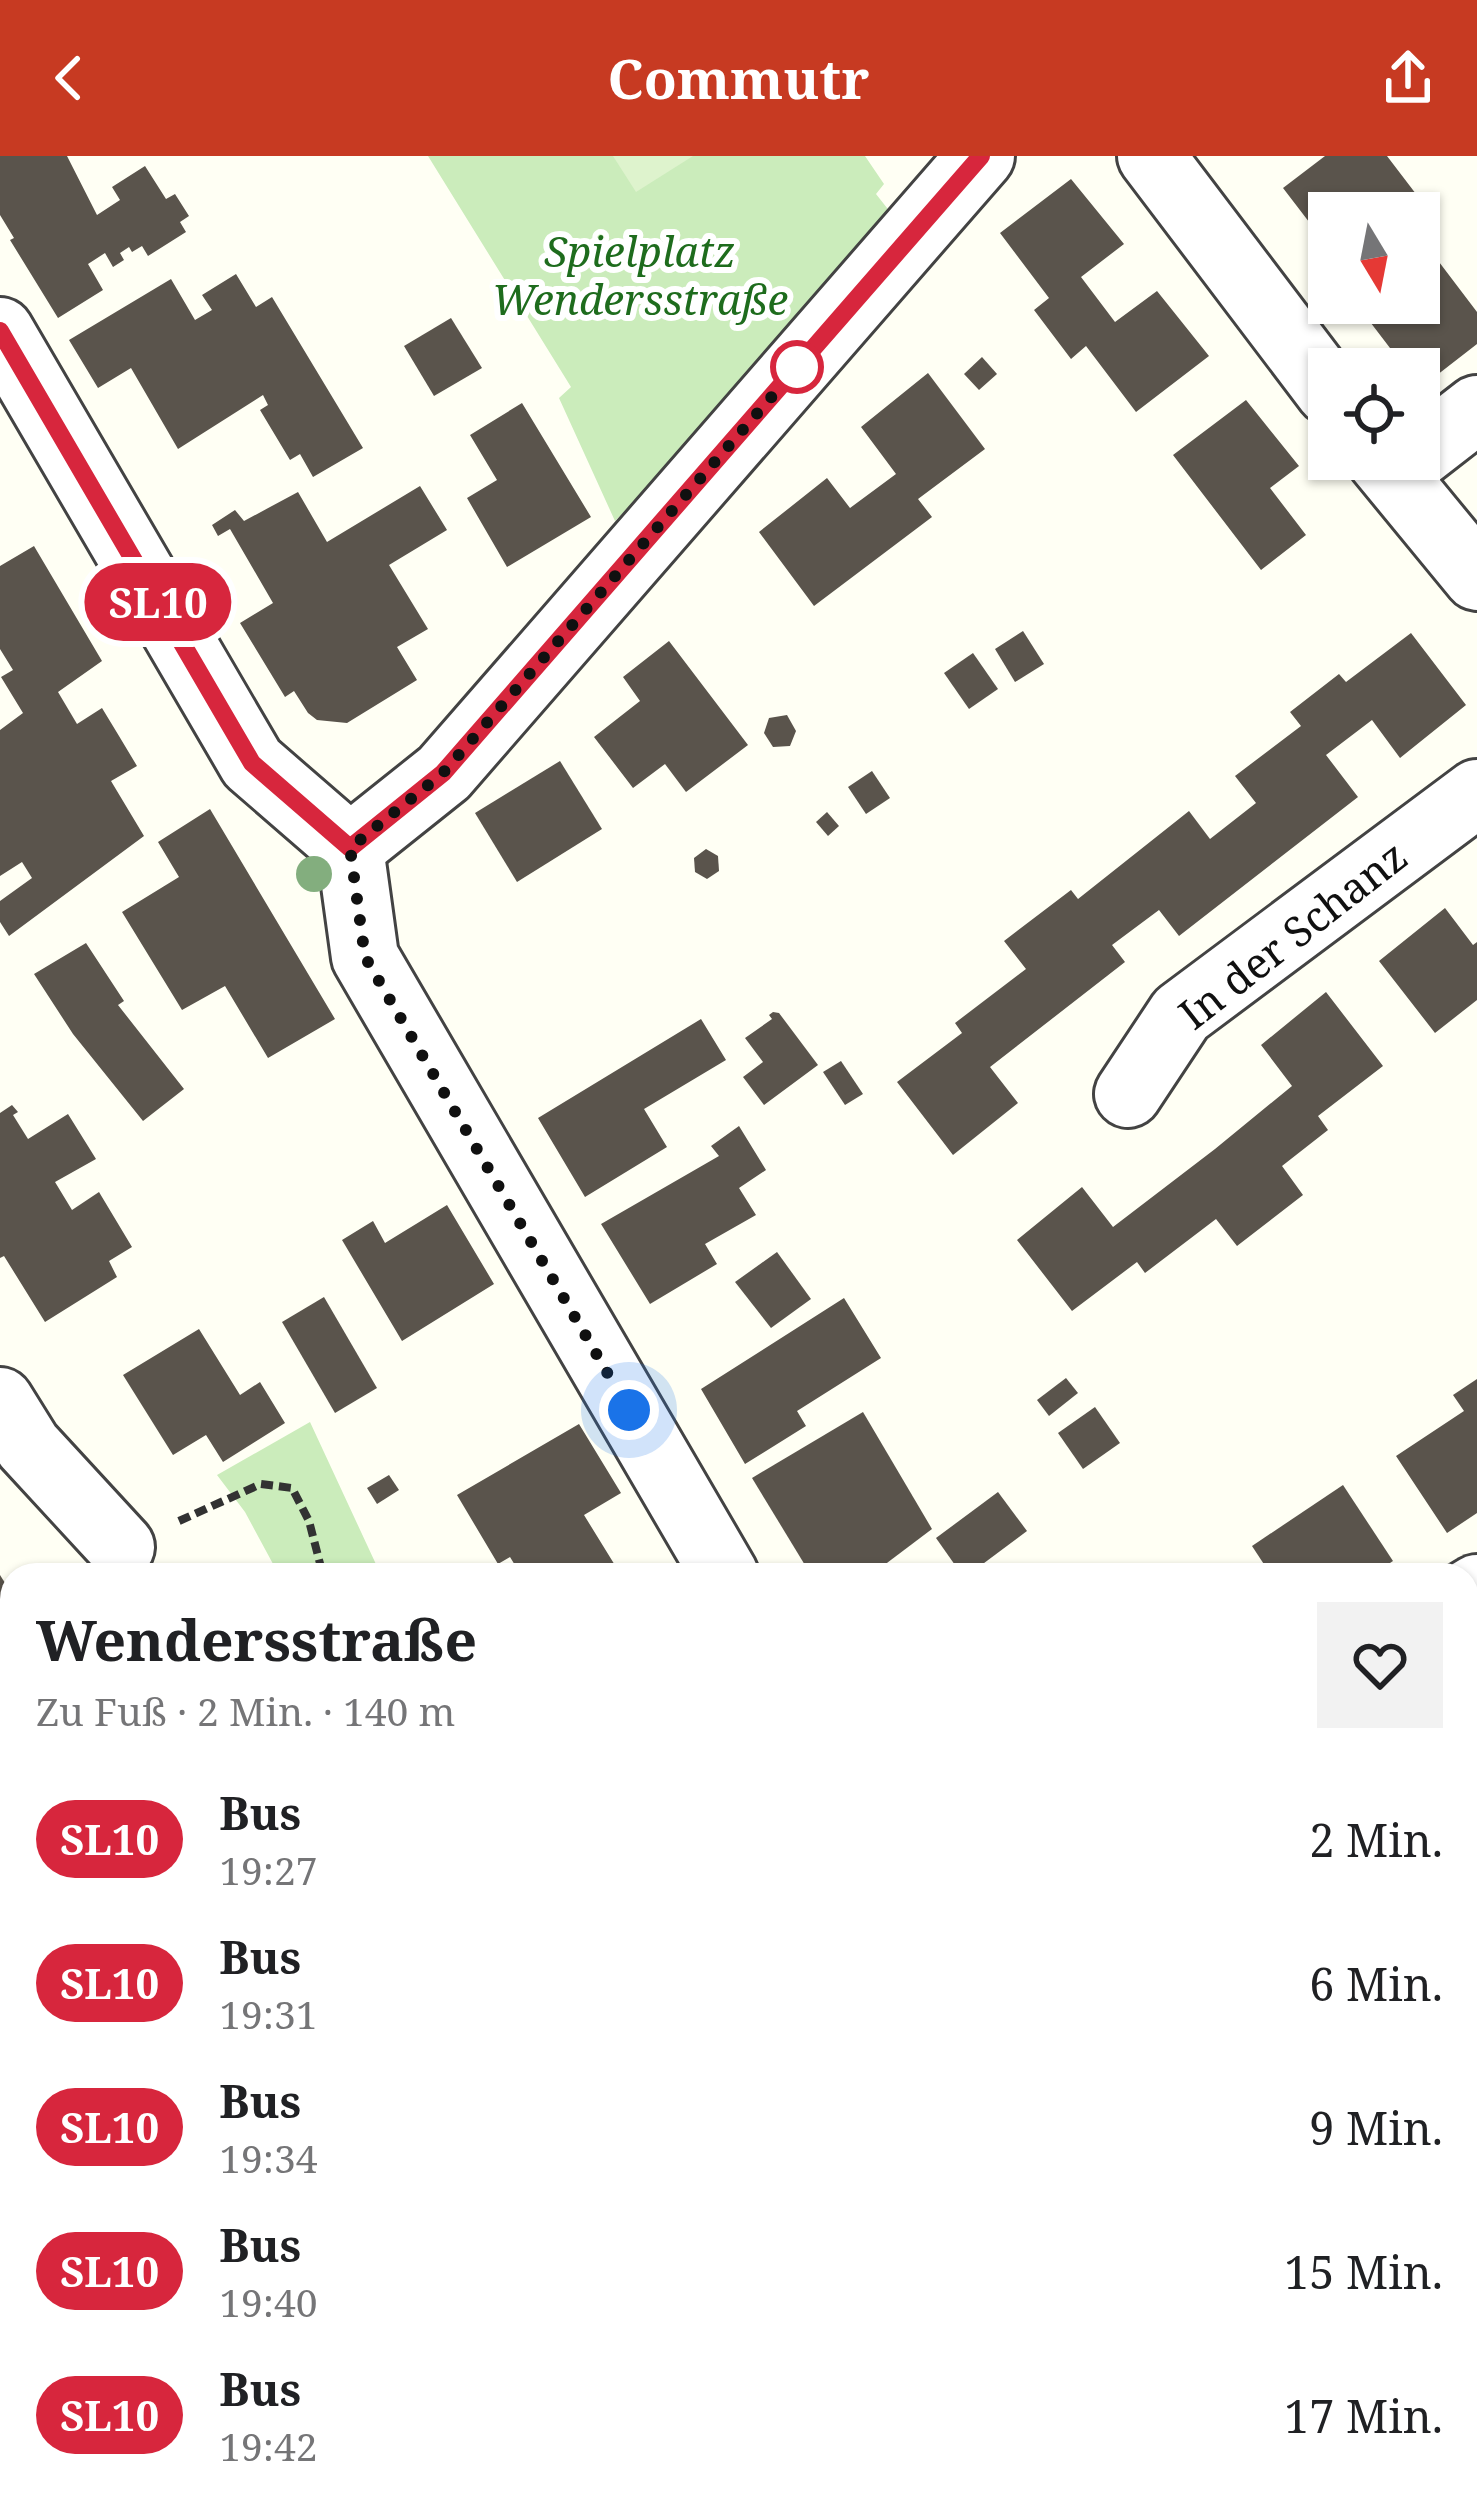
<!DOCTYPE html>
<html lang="de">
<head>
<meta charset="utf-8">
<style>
  body { margin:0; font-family:"Noto Serif",serif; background:#f2f2f2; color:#202124; height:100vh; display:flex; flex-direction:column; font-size:45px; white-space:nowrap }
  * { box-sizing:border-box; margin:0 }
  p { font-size:39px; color:#757577 }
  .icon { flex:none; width:66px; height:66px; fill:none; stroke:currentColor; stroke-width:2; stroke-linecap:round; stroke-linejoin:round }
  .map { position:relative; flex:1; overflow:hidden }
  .drawer { position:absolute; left:0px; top:1407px; width:1479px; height:951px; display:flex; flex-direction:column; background:#fff; border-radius:36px 36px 0 0; box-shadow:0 3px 9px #0004 }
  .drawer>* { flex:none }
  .badge { padding:0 24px; border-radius:39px; font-size:42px; line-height:78px }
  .needle { width:78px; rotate:170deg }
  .tools { position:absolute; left:1308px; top:36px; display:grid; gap:24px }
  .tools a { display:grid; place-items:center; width:132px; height:132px; border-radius:0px; background:#fff; box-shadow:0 3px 9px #0004; font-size:60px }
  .you { position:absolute; width:60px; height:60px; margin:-30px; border:9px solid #fff; border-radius:50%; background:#1a73e8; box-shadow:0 0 0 18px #1a73e833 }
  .map>.badge { position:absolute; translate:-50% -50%; box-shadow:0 0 0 6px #fff }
  .round { display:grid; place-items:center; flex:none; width:126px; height:126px; border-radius:0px; background:#f2f2f2 }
  .overview { display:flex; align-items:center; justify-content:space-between; height:204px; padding:0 36px }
  h1 { font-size:57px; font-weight:700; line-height:90px }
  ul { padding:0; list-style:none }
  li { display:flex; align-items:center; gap:36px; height:144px; padding:0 36px }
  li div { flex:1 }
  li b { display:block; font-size:45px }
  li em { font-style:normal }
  li .badge { min-width:132px; font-weight:700; text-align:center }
  header { display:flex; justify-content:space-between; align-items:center; height:156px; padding:0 36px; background:#c73a22; color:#fff; font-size:54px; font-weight:700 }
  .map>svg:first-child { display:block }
  .green { fill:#cbecbb }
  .pitch { fill:#def3cd }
  .building { fill:#5a544c }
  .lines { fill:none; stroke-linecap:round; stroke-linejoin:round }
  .minor-casing { stroke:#434343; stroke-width:72 }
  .path { stroke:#323232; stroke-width:8; stroke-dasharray:12 6; stroke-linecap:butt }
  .minor { stroke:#fff; stroke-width:66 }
  .tree { fill:#83ae7e }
  .line-casing { stroke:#fff; stroke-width:27 }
  .line { stroke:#d7263d; stroke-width:18 }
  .walk { stroke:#101010; stroke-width:12; stroke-dasharray:0 21.6 }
  .stop-dot { fill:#fff; stroke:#d7263d; stroke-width:6 }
  .labels { text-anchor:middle; stroke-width:12; stroke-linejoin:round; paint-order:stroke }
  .park-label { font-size:42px; font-style:italic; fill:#1e6c1d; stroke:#fff }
  .street-label { font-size:42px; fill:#101010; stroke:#fff }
</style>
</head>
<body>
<header><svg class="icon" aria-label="back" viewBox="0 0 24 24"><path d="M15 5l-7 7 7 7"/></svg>Commutr<svg class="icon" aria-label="share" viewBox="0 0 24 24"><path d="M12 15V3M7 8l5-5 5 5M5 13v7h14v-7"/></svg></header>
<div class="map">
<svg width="1477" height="2357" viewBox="0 0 1477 2357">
  <rect width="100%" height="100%" fill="#fffff4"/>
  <g class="green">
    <path d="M428 0H865L884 28 876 38 902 71 615 365 559 242 571 231Z"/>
    <path d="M310 1266 381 1419H279L245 1356 217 1319Z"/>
  </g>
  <path class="pitch" d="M613 0H693L636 36Z"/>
  <g class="building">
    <path d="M0 0H67L97 59 120 44 112 31 145 10 166 43 175 38 189 60 180 66 186 76 148 100 142 90 132 96 129 91 120 97 124 104 113 111 105 97 88 108 103 134 58 162 10 84 14 82 0 59Z"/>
    <path d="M1325 0H1387L1416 38 1392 57H1329V92L1283 32Z"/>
    <path d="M1071 23 1124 88 1081 121 1115 166 1157 135 1209 200 1136 256 1086 190 1071 203 1034 154 1049 142 1000 77Z"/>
    <path d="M1433 98 1477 156V188L1419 233V213H1406L1361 154 1370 147H1419V110Z"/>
    <path d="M236 118 256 151 272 141 363 292 313 321 300 298 290 304 260 254 268 249 263 239 178 293 131 212 98 232 69 184 171 123 195 164 212 154 202 139Z"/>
    <path d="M451 162 482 212 434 240 404 190Z"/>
    <path d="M982 201 997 218 979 234 964 218Z"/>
    <path d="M928 217 985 293 918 343 932 361 814 450 759 376 827 322 850 352 896 318 861 271Z"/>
    <path d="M1246 244 1299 310 1270 332 1306 379 1261 414 1173 299Z"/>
    <path d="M522 247 591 361 507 411 467 342 497 324 470 279Z"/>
    <path d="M420 330 447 374 389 409 428 473 397 491 417 524 347 567 317 564 308 557 294 535 285 541 240 467 273 447 230 373 218 380 212 369 235 354 244 365 298 336 327 386Z"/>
    <path d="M34 390 102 505 58 536 77 568 102 552 119 580 137 610 111 625 144 680 9 780 0 766V745L32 722 22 706 0 720V574L23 557 1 521 13 514 0 493V410Z"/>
    <path d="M1023 475 1044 508 1015 526 995 493Z"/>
    <path d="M1411 477 1466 549 1400 602 1372 564 1326 599 1358 641 1179 780 1159 754 1112 789 1125 806 990 911 1018 947 953 999 897 926 962 877 955 867 1026 813 1004 785 1071 734 1078 743 1189 655 1210 683 1256 647 1235 620 1301 570 1290 556 1339 518 1346 526Z"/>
    <path d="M669 485 748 589 686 636 665 608 633 632 594 581 640 545 623 521Z"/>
    <path d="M973 497 998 533 969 553 944 517Z"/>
    <path d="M787 559 796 575 790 590 773 591 764 577 769 562Z"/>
    <path d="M560 605 602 673 517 726 475 657Z"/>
    <path d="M872 615 890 642 866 658 848 631Z"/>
    <path d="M210 653 335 863 268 902 225 830 182 854 122 756 179 721 158 686Z"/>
    <path d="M827 656 839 670 828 680 816 666Z"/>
    <path d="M706 693 718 700 719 715 707 723 695 716 694 702Z"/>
    <path d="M1445 752 1473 789 1477 786V844L1435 877 1379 805Z"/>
    <path d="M86 787 124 845 118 849 184 933 143 965 73 878 34 818Z"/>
    <path d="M1326 836 1383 910 1318 960 1328 974 1282 1010 1303 1039 1237 1090 1216 1063 1145 1117 1137 1106 1072 1155 1017 1084 1082 1031 1113 1071 1215 993 1292 930 1261 889Z"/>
    <path d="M773 856 779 857 818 909 764 949 743 921 763 906 745 882 772 863 769 859Z"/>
    <path d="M701 863 726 904 644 953 667 991 585 1041 538 962Z"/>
    <path d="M841 905 863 938 845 949 823 916Z"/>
    <path d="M12 949 18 956 13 959 28 983 68 958 96 1003 55 1026 72 1054 99 1036 132 1091 109 1105 117 1121 45 1166 4 1100 0 1102V957Z"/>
    <path d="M739 970 766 1014 739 1032 756 1059 705 1088 717 1108 650 1148 601 1068 719 1000 711 990Z"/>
    <path d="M447 1049 494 1128 402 1185 342 1084 373 1065 385 1087Z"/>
    <path d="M777 1096 811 1143 771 1172 735 1126Z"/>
    <path d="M324 1141 377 1232 335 1257 282 1166Z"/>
    <path d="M844 1142 881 1202 797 1255 806 1270 745 1308 701 1233Z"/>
    <path d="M199 1173 240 1239 260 1226 285 1267 223 1306 206 1279 173 1299 123 1219Z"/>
    <path d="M1066 1222 1078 1237 1049 1260 1037 1244Z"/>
    <path d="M1477 1223V1357L1447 1377 1396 1300 1464 1255 1453 1239Z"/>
    <path d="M1095 1251 1120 1287 1083 1313 1058 1277Z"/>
    <path d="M863 1256 932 1373 871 1419H811L752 1322Z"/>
    <path d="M579 1268 621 1337 584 1359 621 1419H521L510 1401 498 1408 457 1339Z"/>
    <path d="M389 1319 399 1334 377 1348 367 1332Z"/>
    <path d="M1343 1329 1393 1405 1372 1419H1271L1252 1390Z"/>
    <path d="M998 1336 1027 1375 968 1419H962L936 1382Z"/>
    <path d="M0 1419 12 1438V1463L0 1471Z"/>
    <path d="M1477 1526V1692L1467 1676V1533Z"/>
    <path d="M12 1535V1629L0 1610V1542Z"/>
    <path d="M12 2256V2346H89L76 2357H15L0 2339V2267Z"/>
    <path d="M344 2346H470L479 2357H330Z"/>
    <path d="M497 2346H505L512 2355 523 2346H541L549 2357H483Z"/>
    <path d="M666 2346H739L748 2357H674Z"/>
    <path d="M1096 2346H1213L1219 2357H1102Z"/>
  </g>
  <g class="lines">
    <g class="minor-casing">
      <g id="minor">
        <path d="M1151 0 1329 235"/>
        <path d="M0 175 252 607 350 692 365 801 725 1419"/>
        <path d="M1419 298 1477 253"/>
        <path d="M1380 303 1477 421"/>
        <path d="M350 692 444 617 981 0"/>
        <path d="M1128 938 1181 858 1477 637"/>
        <path d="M0 1245 28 1290 121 1391"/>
        <path d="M1467 1438 1477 1432"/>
        <path d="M0 2140 12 2132"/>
        <path d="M1467 2271 1477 2263"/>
        <path d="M225 2346 234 2357"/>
        <path d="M1297 2346 1304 2357"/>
        <path d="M608 2357 612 2354"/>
        <path d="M1365 2357 1378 2346"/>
      </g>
    </g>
    <path class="path" d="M179 1365 261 1328 292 1332 309 1365 323 1419"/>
    <use href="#minor" class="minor"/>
  </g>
  <circle class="tree" cx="314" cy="718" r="18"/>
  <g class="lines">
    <g class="line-casing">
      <path id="line" d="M0 175 252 607 350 692 443 617 981 0"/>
    </g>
    <use href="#line" class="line"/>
    <path class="walk" d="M629 1254 365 801 350 692 443 617 802 206 797 211"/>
  </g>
  <circle class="stop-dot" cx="797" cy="211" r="24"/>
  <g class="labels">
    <g class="park-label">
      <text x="640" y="111">Spielplatz<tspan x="640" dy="48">Wendersstraße</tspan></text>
    </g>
    <g class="street-label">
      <text transform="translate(1293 779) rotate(-38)" y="15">In der Schanz</text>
    </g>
  </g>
</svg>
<div class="tools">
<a><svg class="needle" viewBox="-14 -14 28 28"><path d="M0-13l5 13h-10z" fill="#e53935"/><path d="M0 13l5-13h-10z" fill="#757577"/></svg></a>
<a><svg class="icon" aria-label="locate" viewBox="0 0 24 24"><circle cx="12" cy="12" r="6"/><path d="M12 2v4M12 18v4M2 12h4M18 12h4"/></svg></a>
</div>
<div class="you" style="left:629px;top:1254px"></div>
<b class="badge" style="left:158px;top:446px;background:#d7263d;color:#fff">SL10</b>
<section class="drawer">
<div class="overview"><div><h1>Wendersstraße</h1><p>Zu Fuß · 2 Min. · 140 m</p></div><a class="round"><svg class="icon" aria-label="heart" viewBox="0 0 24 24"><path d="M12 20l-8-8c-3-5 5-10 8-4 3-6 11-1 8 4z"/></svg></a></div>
<ul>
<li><span class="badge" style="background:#d7263d;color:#fff">SL10</span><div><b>Bus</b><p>19:27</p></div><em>2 Min.</em></li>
<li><span class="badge" style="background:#d7263d;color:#fff">SL10</span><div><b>Bus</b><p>19:31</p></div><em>6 Min.</em></li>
<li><span class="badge" style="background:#d7263d;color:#fff">SL10</span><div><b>Bus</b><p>19:34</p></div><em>9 Min.</em></li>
<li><span class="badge" style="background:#d7263d;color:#fff">SL10</span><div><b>Bus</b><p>19:40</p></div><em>15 Min.</em></li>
<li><span class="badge" style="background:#d7263d;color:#fff">SL10</span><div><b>Bus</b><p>19:42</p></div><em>17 Min.</em></li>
</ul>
</section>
</div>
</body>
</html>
